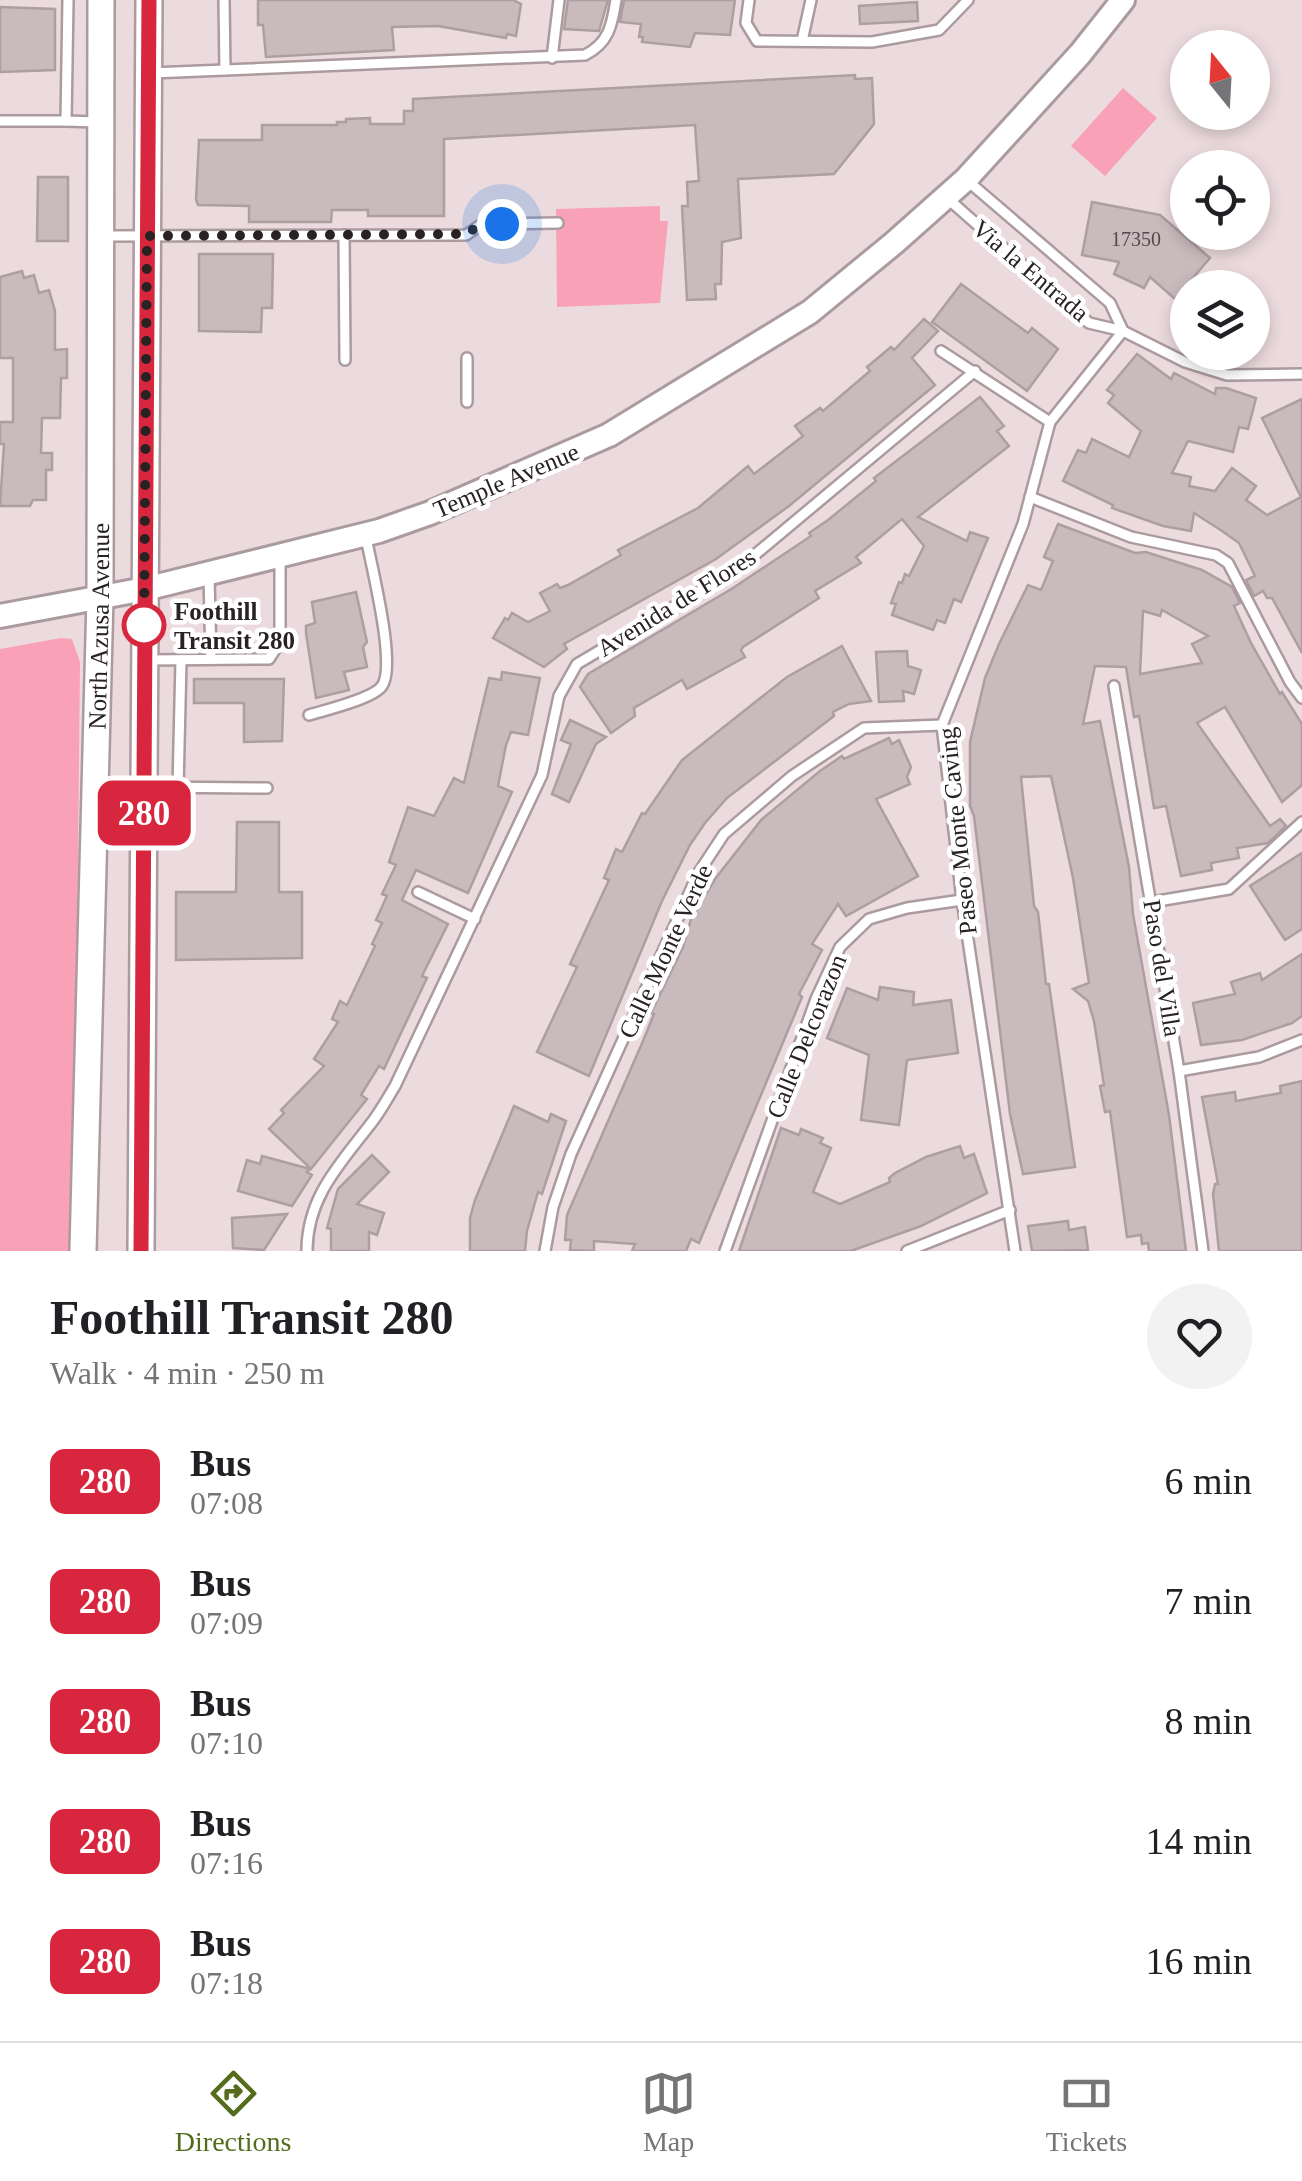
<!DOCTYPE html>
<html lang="en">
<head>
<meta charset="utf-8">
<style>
  body { margin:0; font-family:"Times New Roman",serif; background:#f2f2f2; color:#202124; height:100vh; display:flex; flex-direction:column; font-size:38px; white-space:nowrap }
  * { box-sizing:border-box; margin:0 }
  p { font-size:32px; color:#757577 }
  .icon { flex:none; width:55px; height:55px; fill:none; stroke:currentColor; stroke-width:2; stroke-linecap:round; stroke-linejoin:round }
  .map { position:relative; height:1251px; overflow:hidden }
  .sheet { display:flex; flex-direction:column; background:#fff; flex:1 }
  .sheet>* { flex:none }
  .badge { padding:0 20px; border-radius:15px; font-size:35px; line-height:65px }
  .needle { width:65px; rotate:342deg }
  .tools { position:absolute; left:1170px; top:30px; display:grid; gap:20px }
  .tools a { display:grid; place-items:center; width:100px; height:100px; border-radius:50%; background:#fff; box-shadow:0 5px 15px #0003; font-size:50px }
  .you { position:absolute; width:50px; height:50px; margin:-25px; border:8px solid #fff; border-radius:50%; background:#1a73e8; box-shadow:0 0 0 15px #1a73e833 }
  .map>.badge { position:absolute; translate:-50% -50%; box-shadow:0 0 0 5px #fff }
  .round { display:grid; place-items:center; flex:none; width:105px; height:105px; border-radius:52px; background:#f2f2f2 }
  .summary { display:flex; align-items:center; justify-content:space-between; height:170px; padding:0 50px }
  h1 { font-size:48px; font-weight:800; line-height:75px }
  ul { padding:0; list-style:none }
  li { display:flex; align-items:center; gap:30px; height:120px; padding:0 50px }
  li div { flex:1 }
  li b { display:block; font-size:38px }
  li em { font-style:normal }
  li .badge { min-width:110px; font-weight:700; text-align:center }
  .menu { display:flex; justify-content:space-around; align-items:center; height:140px; border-top:2px solid #e0e0e0; background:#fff; font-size:28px; color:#757577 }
  .menu a { display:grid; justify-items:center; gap:5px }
  .menu .current { color:#546c1c }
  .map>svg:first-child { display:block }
  .grass { fill:#f9a1b6 }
  .building { fill:#c9babd; stroke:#ad9ea1; stroke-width:2.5; fill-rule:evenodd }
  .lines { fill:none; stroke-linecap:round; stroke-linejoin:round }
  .service-casing { stroke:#ab9b9e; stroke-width:14 }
  .secondary-casing { stroke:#ab9b9e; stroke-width:28 }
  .primary-casing { stroke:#ab9b9e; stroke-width:30 }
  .service { stroke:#fff; stroke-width:9 }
  .secondary { stroke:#fff; stroke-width:22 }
  .primary { stroke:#fff; stroke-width:25 }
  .line-casing { stroke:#fff; stroke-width:22 }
  .line { stroke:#d7263d; stroke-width:15 }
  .walk { stroke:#282224; stroke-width:10; stroke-dasharray:0 18 }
  .stop-dot { fill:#fff; stroke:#d7263d; stroke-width:5 }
  .labels { text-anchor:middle; stroke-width:9; stroke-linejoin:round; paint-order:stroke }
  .number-label { font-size:20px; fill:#50484a }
  .street-label { font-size:25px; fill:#282224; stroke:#fff }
  .stop-label { font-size:25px; font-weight:bold; fill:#282224; stroke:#fff; text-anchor:start }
</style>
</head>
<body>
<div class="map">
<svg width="1302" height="1251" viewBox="0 0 1302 1251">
  <rect width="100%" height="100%" fill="#ecdbde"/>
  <g class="grass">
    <path d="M1123 88 1157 118 1105 176 1071 146Z"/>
    <path d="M660 206V221H668L660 303 557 307 556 209Z"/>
    <path d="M61 638 72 639 80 662 74 1251H0V649Z"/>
  </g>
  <g class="building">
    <path d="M258 0H513L521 4 516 36 507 34 506 38 438 26 392 27 394 50 266 57 263 25H258Z"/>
    <path d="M568 0H608L599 31 564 29Z"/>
    <path d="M624 0H735L730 35 695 33 690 47 642 42 643 37H639L641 24 620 22Z"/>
    <path d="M917 2 918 21 860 24 859 6Z"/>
    <path d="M0 7 55 9V70L0 72Z"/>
    <path d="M855 75V79L872 78 874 124 834 174 738 179 741 238 722 242 721 284H715L716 299 687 300 682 206H688L687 182 699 181 695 125 444 139V216H368V210H332L331 222H249V206L198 205 196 199 199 140H262V125H337V122H346V119L370 118V124H404V111H413V99Z"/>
    <path d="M38 177H68V241H37Z"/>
    <path d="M1092 202 1160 215 1210 258 1175 299 1150 277 1144 288 1114 274 1119 262 1082 255Z"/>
    <path d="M199 254H273L272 308H262L261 332 199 331Z"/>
    <path d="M22 271 24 278 34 275 39 293 49 290 55 311V350L67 349V378H61L60 418H42L41 453H52V470H46V500H33L30 506H0L4 444H0V422H13V358H0V277Z"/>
    <path d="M961 284 1028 333 1032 328 1058 349 1027 391 932 322Z"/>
    <path d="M924 319 938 331 912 358 935 385 789 506 716 559 564 644 567 649 544 667 493 638 505 618 508 620 512 613 528 622 550 611 540 593 557 584 560 588 568 585 621 555 618 550 698 508 748 466 754 474 803 436 795 426 820 408 823 411 870 371 867 367 891 347 894 350Z"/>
    <path d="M1137 354 1171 379 1174 373 1215 394 1216 388H1226L1256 398 1248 429 1239 427 1233 452 1188 441 1172 473 1191 477 1189 486 1215 491 1232 468 1256 486 1246 500 1267 515 1301 497 1262 418 1302 399V653L1272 598H1267L1263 591 1254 596 1246 580 1255 576 1239 543 1222 531 1194 513 1191 531 1163 526 1112 508 1113 505 1063 481 1078 450 1086 453 1092 439 1129 457 1141 431 1108 403 1114 395 1107 390Z"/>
    <path d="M980 397 1004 426 997 431 1009 446 918 517 967 541 970 532 988 538 961 602 954 599 945 623 937 620 933 630 892 615 896 604 891 603 899 582 902 583 905 574 909 576 924 546 902 519 856 557 861 563 815 591 819 598 743 647 741 650 745 657 687 689 682 680 634 708 635 716 611 733 580 687 588 674 733 588 811 536 809 533 828 520 876 481 874 478Z"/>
    <path d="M1058 524 1135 553 1146 552 1202 570 1232 587 1240 603 1234 606 1251 643 1280 694 1282 692 1302 724V785L1282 802 1225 707 1197 723 1270 826 1280 819 1286 826 1268 843 1237 848 1239 858 1211 863 1212 870 1181 876 1166 806 1154 808 1139 716 1134 717 1126 667 1095 666 1083 724 1100 721 1129 867 1133 914 1169 1115 1186 1251H1149L1148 1243 1142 1244 1141 1235 1127 1237 1110 1111 1105 1112 1100 1086 1104 1085 1094 1021 1088 1001 1073 989 1089 983 1073 878 1051 776 1021 777 1034 906 1038 912 1046 984H1049L1075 1167 1023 1174 1010 1114 974 816 970 806V742L985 678 999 644 1028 585 1041 590 1053 561 1044 557ZM1162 610 1208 636 1192 644 1202 663 1140 674 1143 611 1160 616Z"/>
    <path d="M356 592 367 642 363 647 367 667 344 672 349 690 316 698 306 633V626L315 623 312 602Z"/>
    <path d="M842 646 871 701 849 704 833 712 834 716 727 798 705 823 690 845 662 901 589 1076 537 1052 577 967 570 964 609 880 604 878 616 849 622 852 642 813 645 814 682 760 787 677Z"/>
    <path d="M907 651 908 666 921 670 914 694 903 691 904 701 879 702 876 652Z"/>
    <path d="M502 672 540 678 528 735 511 732 506 745 498 786 512 792 468 893 416 870 402 900 448 924 422 976 427 978 384 1069 379 1066 361 1095 367 1099 311 1169 269 1129 284 1113 281 1110 324 1066 314 1059 338 1022 332 1019 340 1001 347 1005 375 946 372 944 382 923 376 920 387 896 382 894 396 865 389 862 408 807 434 816 454 778 464 783 489 678 501 680Z"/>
    <path d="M194 679H284L282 741 244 742V703H194Z"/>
    <path d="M570 720 606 737 596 744 569 802 552 794 571 744 561 740Z"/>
    <path d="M889 738 892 744 899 740 911 767 907 777 910 784 876 799 918 876 846 916 838 904 812 944 822 950 799 994 802 997 699 1243 691 1239 686 1251H632L635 1244 594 1241V1251L570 1250 571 1240H565L567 1215 643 1041 654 1014 651 1013 683 947 691 919 715 879 762 819 820 771 842 756 844 759Z"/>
    <path d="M237 822H279V892H302V958L176 960V892H236Z"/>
    <path d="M1302 853V929L1285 940 1250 886Z"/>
    <path d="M1302 954V1016L1292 1023 1242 1040 1201 1045 1193 1003 1235 994 1231 982 1260 973 1262 980Z"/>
    <path d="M880 987 914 992 913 1005 951 1000 958 1053 907 1060 899 1125 861 1120 869 1055 827 1038 847 988 878 1000Z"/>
    <path d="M1302 1081V1251H1219L1213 1194 1215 1184H1218L1202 1097 1235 1092 1236 1101 1281 1093 1280 1086Z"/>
    <path d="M514 1106 548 1122 551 1114 566 1121 542 1194 538 1192 527 1231 525 1251H470V1218L475 1200Z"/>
    <path d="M781 1128 799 1135 801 1129 823 1138 820 1143 831 1148 813 1192 840 1204 890 1182 889 1178 895 1173 926 1157 960 1146 964 1158 974 1154 987 1193 921 1226 851 1251H739Z"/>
    <path d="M372 1155 389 1172 357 1204 384 1213 377 1235 369 1232V1251H331V1229L327 1228 338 1189Z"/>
    <path d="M262 1156 310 1169 307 1172 312 1175 292 1206 238 1191 247 1160 260 1164Z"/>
    <path d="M287 1214 264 1250 233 1248 232 1218Z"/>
    <path d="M1068 1221 1069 1230 1085 1227 1088 1250 1032 1251 1028 1226Z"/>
  </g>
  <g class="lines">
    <g class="service-casing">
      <g id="service">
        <path d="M68 0 66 121 97 122"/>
        <path d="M224 0 225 70"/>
        <path d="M749 0 746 23 757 41 872 42 939 30 968 0"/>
        <path d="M802 41 811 0"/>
        <path d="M552 58 559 0"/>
        <path d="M151 73 585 55C609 43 612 25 616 0"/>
        <path d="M0 121H66"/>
        <path d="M969 182 1110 303 1123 331"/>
        <path d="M947 198 1089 323 1123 331 1185 362 1227 375 1302 374"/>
        <path d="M344 235 345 360"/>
        <path d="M104 236 466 235 482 224 558 223"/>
        <path d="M941 351 1050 422"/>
        <path d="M467 358V402"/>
        <path d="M1030 497 1131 537 1216 555 1228 563 1290 682 1302 698"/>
        <path d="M209 576 211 659"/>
        <path d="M147 660 269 659 280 642V560"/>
        <path d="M1114 686 1179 1071 1203 1251"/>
        <path d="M309 715C325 710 373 699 382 686 397 665 371 565 366 537"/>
        <path d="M147 787 267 788"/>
        <path d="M178 788 181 660"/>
        <path d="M418 892 475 919"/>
        <path d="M1152 902 1229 889 1302 822"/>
        <path d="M1179 1071 1259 1057 1302 1040"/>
        <path d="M307 1251C307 1198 339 1165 369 1126 379 1114 387 1099 395 1086L542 775 559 696 577 664 739 568 975 371"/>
        <path d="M545 1251 553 1207 571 1154 699 872 724 834 792 776 864 728 942 725"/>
        <path d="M725 1251 816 999 840 947 869 919 907 908 962 900"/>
        <path d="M907 1251 1010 1210"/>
        <path d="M1015 1251 962 900 942 725 1023 524 1050 422 1123 331"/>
      </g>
    </g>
    <g class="secondary-casing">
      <path id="secondary" d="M0 616 145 589 379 531 430 513 609 435 810 312 894 243 966 179 1080 54 1123 0"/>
    </g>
    <g class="primary-casing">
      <g id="primary">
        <path id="s1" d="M83 1251 100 597 101 0"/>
        <path d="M141 1251 149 0"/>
      </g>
    </g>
    <use href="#service" class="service"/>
    <use href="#secondary" class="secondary"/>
    <use href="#primary" class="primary"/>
  </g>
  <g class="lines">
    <g class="line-casing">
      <path id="line" d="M141 1251 149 0"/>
    </g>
    <use href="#line" class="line"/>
    <path class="walk" d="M144 625V636L147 236 466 234 482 224H502"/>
  </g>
  <circle class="stop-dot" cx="144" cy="625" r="20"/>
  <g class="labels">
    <g class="number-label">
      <text x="1136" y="246">17350</text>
    </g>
    <g class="street-label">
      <text transform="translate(1031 270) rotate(40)" y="9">Via la Entrada</text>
      <text transform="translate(506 480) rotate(-23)" y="9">Temple Avenue</text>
      <text transform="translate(676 602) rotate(-32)" y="9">Avenida de Flores</text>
      <text dy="9" stroke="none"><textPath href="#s1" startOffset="625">North Azusa Avenue</textPath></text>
      <text transform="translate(957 831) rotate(-96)" y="9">Paseo Monte Caving</text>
      <text transform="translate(665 951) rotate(-65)" y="9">Calle Monte Verde</text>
      <text transform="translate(1163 968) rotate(81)" y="9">Paso del Villa</text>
      <text transform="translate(806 1036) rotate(-68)" y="9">Calle Delcorazon</text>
    </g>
    <g class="stop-label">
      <text x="174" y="620">Foothill<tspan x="174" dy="29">Transit 280</tspan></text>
    </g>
  </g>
</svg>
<div class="tools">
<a><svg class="needle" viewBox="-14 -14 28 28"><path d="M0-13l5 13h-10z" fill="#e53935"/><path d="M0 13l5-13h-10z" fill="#757577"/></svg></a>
<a><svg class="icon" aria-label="locate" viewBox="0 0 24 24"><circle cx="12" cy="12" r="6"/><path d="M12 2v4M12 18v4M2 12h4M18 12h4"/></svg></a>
<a><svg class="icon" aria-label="layers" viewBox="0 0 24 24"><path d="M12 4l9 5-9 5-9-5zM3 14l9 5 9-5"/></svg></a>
</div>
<div class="you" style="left:502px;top:224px"></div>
<b class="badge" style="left:144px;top:813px;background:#d7263d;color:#fff">280</b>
</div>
<section class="sheet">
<div class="summary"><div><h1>Foothill Transit 280</h1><p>Walk · 4 min · 250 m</p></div><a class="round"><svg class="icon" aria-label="heart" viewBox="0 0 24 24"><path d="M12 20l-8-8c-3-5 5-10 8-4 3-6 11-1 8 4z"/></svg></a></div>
<ul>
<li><span class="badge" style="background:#d7263d;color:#fff">280</span><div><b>Bus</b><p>07:08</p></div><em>6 min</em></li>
<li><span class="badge" style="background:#d7263d;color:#fff">280</span><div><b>Bus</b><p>07:09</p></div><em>7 min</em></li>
<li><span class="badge" style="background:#d7263d;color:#fff">280</span><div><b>Bus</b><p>07:10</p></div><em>8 min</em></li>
<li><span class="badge" style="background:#d7263d;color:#fff">280</span><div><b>Bus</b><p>07:16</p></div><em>14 min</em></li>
<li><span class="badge" style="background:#d7263d;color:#fff">280</span><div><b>Bus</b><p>07:18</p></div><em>16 min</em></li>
</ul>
</section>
<nav class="menu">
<a class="current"><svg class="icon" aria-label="directions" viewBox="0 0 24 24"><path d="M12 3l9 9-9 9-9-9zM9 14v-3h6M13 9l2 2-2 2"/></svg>Directions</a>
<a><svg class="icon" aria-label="map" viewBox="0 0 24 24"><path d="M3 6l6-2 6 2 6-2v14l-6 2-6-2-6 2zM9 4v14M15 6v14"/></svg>Map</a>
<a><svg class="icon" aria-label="tickets" viewBox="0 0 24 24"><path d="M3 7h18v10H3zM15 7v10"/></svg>Tickets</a>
</nav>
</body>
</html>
